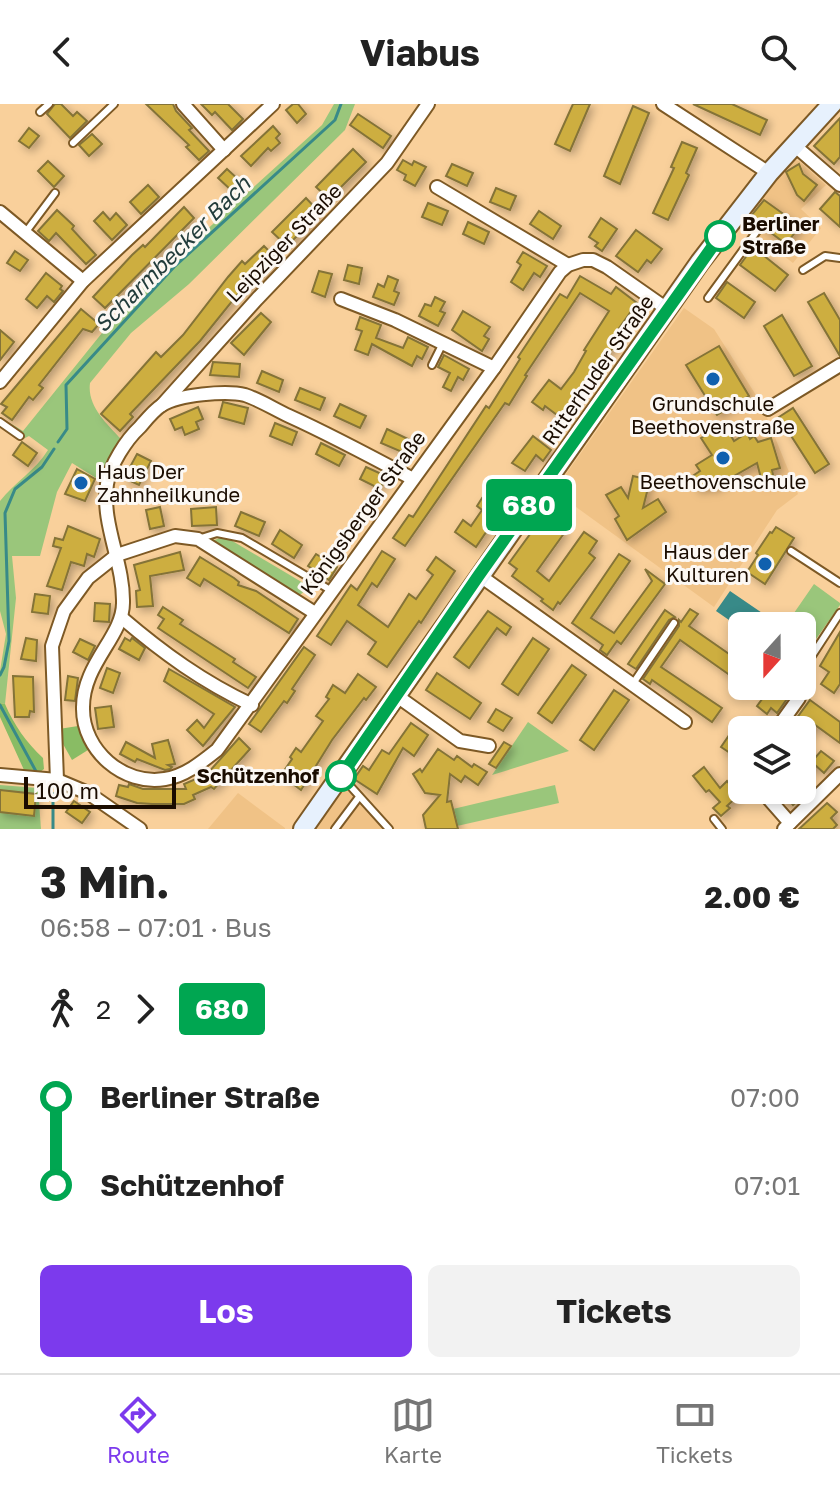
<!DOCTYPE html>
<html lang="de">
<head>
<meta charset="utf-8">
<style>
  body { margin:0; font-family:"Golos Text",sans-serif; background:#f2f2f2; color:#222; height:100vh; display:flex; flex-direction:column; font-size:30px; white-space:nowrap }
  * { box-sizing:border-box; margin:0 }
  p { font-size:26px; color:#767676 }
  .icon { flex:none; width:44px; height:44px; fill:none; stroke:currentColor; stroke-width:2; stroke-linecap:round; stroke-linejoin:round }
  .map { position:relative; height:725px; overflow:hidden }
  .details { display:flex; flex-direction:column; background:#fff; flex:1 }
  .details>* { flex:none }
  .badge { padding:0 16px; border-radius:6px; font-size:28px; line-height:52px }
  .needle { width:52px; rotate:201deg }
  .buttons { position:absolute; left:728px; top:508px; display:grid; gap:16px }
  .buttons a { display:grid; place-items:center; width:88px; height:88px; border-radius:12px; background:#fff; box-shadow:0 4px 12px #0003; font-size:40px }
  .scale { position:absolute; left:24px; bottom:20px; width:152px; box-sizing:border-box; padding-left:8px; border:4px solid #1a0c00; border-top:0; font-size:22px; line-height:28px; white-space:nowrap; color:#1a0c00; -webkit-text-stroke:6px #fcf8f3; paint-order:stroke }
  .map>.badge { position:absolute; translate:-50% -50%; box-shadow:0 0 0 4px #fff }
  .legs { display:flex; align-items:center; gap:12px; height:88px; padding:0 40px; font-size:26px }
  .legs p { margin-inline-start:auto }
  .summary { display:flex; align-items:center; justify-content:space-between; height:136px; padding:0 40px }
  h1 { font-size:44px; font-weight:700; line-height:60px }
  .primary-button { display:flex; gap:16px; margin-top:auto; padding:16px 40px }
  .primary-button a { flex:1; height:92px; border-radius:12px; background:#7c3aed; color:#fff; font-size:32px; font-weight:700; line-height:92px; text-align:center }
  .primary-button a+a { background:#f2f2f2; color:#222 }
  ul { padding:0 40px; list-style:none }
  li { display:flex; align-items:center; gap:28px; height:88px; font-size:30px }
  li i { display:grid; place-items:center; width:12px; height:100%; margin:0 10px; background:currentColor }
  li i::after { content:''; width:20px; height:20px; margin:-10px; border:6px solid; border-radius:50%; background:#fff }
  li p { margin-inline-start:auto }
  li:first-child i { background:linear-gradient(#0000 50%,currentColor 0) }
  li:last-child i { background:linear-gradient(currentColor 50%,#0000 0) }
  header { display:flex; justify-content:space-between; align-items:center; height:104px; padding:0 40px; background:#fff; font-size:36px; font-weight:700 }
  .dock { display:flex; justify-content:space-around; align-items:center; height:112px; border-top:2px solid #e0e0e0; background:#fff; font-size:22px; color:#767676 }
  .dock a { display:grid; justify-items:center; gap:4px }
  .dock .on { color:#7c3aed }
  .map>svg:first-child { display:block }
  .built { fill:#f0c286 }
  .green { fill:#9ac67b }
  .forest { fill:#89bc64 }
  .water { fill:#388a88 }
  .lines { fill:none; stroke-linecap:round; stroke-linejoin:round }
  .stream { stroke:#388a88; stroke-width:3 }
  .building { fill:#cdae40; stroke:#847337; stroke-width:2; filter:url(#shadow) }
  .lane-casing { stroke:#7d5925; stroke-width:10 }
  .street-casing { stroke:#7d5925; stroke-width:16 }
  .secondary-casing { stroke:#7d5925; stroke-width:22 }
  .lane { stroke:#fff; stroke-width:6 }
  .street { stroke:#fff; stroke-width:12 }
  .secondary { stroke:#e7f1fd; stroke-width:18 }
  .line-1-casing { stroke:#fff; stroke-width:18 }
  .line-1 { stroke:#00a651; stroke-width:12 }
  .stop-1-dot { fill:#fff; stroke:#00a651; stroke-width:4 }
  .poi-dot { fill:#1060ae; stroke:#fcf8f3; stroke-width:3 }
  .labels { text-anchor:middle; stroke-width:6; stroke-linejoin:round; paint-order:stroke }
  .stop-label { font-size:20px; font-weight:bold; fill:#1a0c00; stroke:#fcf8f3; text-anchor:start }
  .street-label { font-size:20px; fill:#1a0c00; stroke:#fcf8f3 }
  .poi-label { font-size:20px; fill:#1a0c00; stroke:#fcf8f3 }
  .water-label { font-size:22px; font-style:italic; fill:#223c3b; stroke:#fcf8f3 }
</style>
</head>
<body>
<header><svg class="icon" aria-label="back" viewBox="0 0 24 24"><path d="M15 5l-7 7 7 7"/></svg>Viabus<svg class="icon" aria-label="search" viewBox="0 0 24 24"><circle cx="10" cy="10" r="6"/><path d="M15 15l6 6"/></svg></header>
<div class="map">
<svg width="840" height="725" viewBox="0 0 840 725">
  <defs>
    <filter id="shadow"><feDropShadow dx="3.5" dy="3.5" stdDeviation="4" flood-color="#0004"/></filter>
  </defs>
  <rect width="100%" height="100%" fill="#f9d09b"/>
  <g class="built">
    <path d="M792 55 799 57 826 81 801 105 821 124 793 159 744 121Z"/>
    <path d="M684 204 714 225 761 299 798 390 777 406 714 503 554 387Z"/>
    <path d="M344 685 358 695 382 725H316Z"/>
    <path d="M238 689 285 724V725H208Z"/>
  </g>
  <g class="green">
    <path d="M334 0H355L345 26 189 180 131 229 90 279C87 302 106 319 121 335L104 379 72 359 57 388 40 452H12L16 494 5 600 0 599V567L6 530 0 507V397C15 378 35 367 48 346L29 332 21 336 0 323V313L23 327 127 198 322 21Z"/>
    <path d="M224 432 310 483 301 490 293 492 208 439Z"/>
    <path d="M814 480 840 499V501L802 555V522H785Z"/>
    <path d="M528 618 569 647 492 671Z"/>
    <path d="M0 681 38 684 41 725H0Z"/>
    <path d="M555 681 559 699 457 722 453 705Z"/>
  </g>
  <g class="forest">
    <path d="M0 599 5 600C14 621 26 638 43 654L44 665 40 668 24 666 0 613Z"/>
    <path d="M78 622 88 646 72 656 63 640 59 625Z"/>
  </g>
  <path class="water" d="M730 487 771 515 766 522H742V525L716 507Z"/>
  <g class="lines">
    <g class="stream">
      <path d="M58 338 67 325 66 281 174 163 335 16 341 0"/>
      <path d="M0 571 4 563 9 537 5 409 15 385 42 363 54 345"/>
      <path d="M0 601 38 671"/>
      <path d="M45 681 53 690V725"/>
    </g>
  </g>
  <g class="building">
    <path d="M55 0H61L73 12 77 8 87 17 70 34 47 10Z"/>
    <path d="M146 0H173L176 7 192 24 189 26 209 47 199 56 186 43 189 41Z"/>
    <path d="M201 0H228L243 15 232 26 215 8 212 11Z"/>
    <path d="M293 0H298L306 10 297 19 286 6Z"/>
    <path d="M573 0H590L570 47 555 40Z"/>
    <path d="M693 0H732L767 16 760 31Z"/>
    <path d="M633 2 649 9 620 80 604 72Z"/>
    <path d="M358 10 391 32 383 44 350 21Z"/>
    <path d="M840 14V53L834 60 814 42Z"/>
    <path d="M273 22 280 30 276 34 280 39 271 47 268 44 251 62 241 52Z"/>
    <path d="M29 24 39 32 29 44 19 37Z"/>
    <path d="M92 30 102 40 89 52 79 41Z"/>
    <path d="M682 38 697 44 686 69 689 71 668 116 653 109 674 64 671 63Z"/>
    <path d="M353 45 366 58 329 95 316 83Z"/>
    <path d="M403 56 412 61 414 57 426 63 415 82 404 76 406 71 397 66Z"/>
    <path d="M48 57 64 72 54 83 38 67Z"/>
    <path d="M452 60 473 69 467 82 446 72Z"/>
    <path d="M799 60 803 70 817 81 804 97 797 91 786 68Z"/>
    <path d="M227 65 240 77 231 86 218 74Z"/>
    <path d="M148 81 159 93 141 110 130 98Z"/>
    <path d="M496 84 516 92 510 106 490 98Z"/>
    <path d="M835 88 840 92V123L820 105Z"/>
    <path d="M306 94 320 109 287 142 272 128Z"/>
    <path d="M764 96 800 122 786 140 750 113Z"/>
    <path d="M428 99 448 107 442 121 422 113Z"/>
    <path d="M184 103 194 114 105 204 93 193 132 151 143 141 145 143Z"/>
    <path d="M57 106 74 122 72 125 96 151 86 160 56 129 49 137 38 127Z"/>
    <path d="M539 107 561 122 553 135 530 120Z"/>
    <path d="M103 108 110 116 116 109 127 121 112 136 94 117Z"/>
    <path d="M601 114 617 125 602 147 595 142 598 139 589 133Z"/>
    <path d="M468 118 489 128 484 140 463 130Z"/>
    <path d="M636 126 662 145 651 159 647 156 638 168 616 152Z"/>
    <path d="M264 142 276 154 244 188 241 186 200 237 130 310 133 313 120 327 101 310 156 248 161 253 183 231 228 173 242 157 245 160Z"/>
    <path d="M753 143 788 171 775 187 740 161Z"/>
    <path d="M15 147 28 156 20 167 7 159Z"/>
    <path d="M523 148 547 162 540 173 534 169 523 186 511 178 521 161 517 158Z"/>
    <path d="M348 161 362 164 359 180 344 176Z"/>
    <path d="M319 167 332 170 325 193 312 188Z"/>
    <path d="M46 169 62 182 60 185 63 187 54 198 47 192 37 204 26 195Z"/>
    <path d="M388 172 398 176 394 187 399 189 394 201 373 193 378 180 384 183Z"/>
    <path d="M580 172 611 190 616 183 637 199 617 227 622 231 569 305 572 308 565 317 545 302 543 306 532 298 549 276 561 285 574 268 586 247 584 246 609 207 580 189 525 271 527 272 509 301 505 299 405 442 393 434 409 411 413 413 486 302 489 304 520 255 518 253 560 190 567 194Z"/>
    <path d="M727 178 755 198 744 214 716 194Z"/>
    <path d="M824 189 840 216V252L808 198Z"/>
    <path d="M435 193 445 198 440 207 445 209 438 222 419 212 425 200 431 202Z"/>
    <path d="M81 205 99 220 92 228 83 225 39 281 43 284 33 296 29 293 12 316 2 309 7 303 1 300Z"/>
    <path d="M463 207 490 223 484 232 489 235 482 247 452 226Z"/>
    <path d="M261 209 271 218 244 251 231 239Z"/>
    <path d="M782 211 812 262 794 272 764 222Z"/>
    <path d="M360 213 381 221 376 234 403 244 408 233 428 243 422 255 417 252 412 262 372 240 368 251 355 246 362 227 356 225Z"/>
    <path d="M0 226 14 238 0 256Z"/>
    <path d="M719 242 749 292 717 311 686 261Z"/>
    <path d="M444 251 469 265 463 276 458 273 451 287 443 283 450 269 438 263Z"/>
    <path d="M213 258 240 260 239 273 210 271Z"/>
    <path d="M262 267 283 276 279 288 257 279Z"/>
    <path d="M300 284 325 294 320 306 295 296Z"/>
    <path d="M223 298 248 304 244 320 219 313Z"/>
    <path d="M340 300 366 312 360 324 334 312Z"/>
    <path d="M198 303 203 315 196 318 199 325 185 331 182 323 175 326 170 315Z"/>
    <path d="M793 304 829 360 815 369 779 313Z"/>
    <path d="M275 319 297 328 292 341 270 332Z"/>
    <path d="M724 320 734 337 747 329 750 335 754 332 758 338 771 334 780 364 772 366 774 375 762 378 757 359 711 385 708 381 699 386 691 373 700 367 696 361 712 351 701 334Z"/>
    <path d="M387 325 408 335 402 348 381 339Z"/>
    <path d="M533 332 551 346 543 357 536 351 525 367 512 359Z"/>
    <path d="M22 338 37 349 28 362 13 351Z"/>
    <path d="M321 339 345 351 339 362 316 350Z"/>
    <path d="M137 350 151 357 139 381 124 374Z"/>
    <path d="M366 363 386 372 380 385 360 375Z"/>
    <path d="M77 365 95 375 85 397 65 390Z"/>
    <path d="M633 372 650 376 643 404 658 395 666 408 627 436 615 415 619 412 606 391 621 383 628 394Z"/>
    <path d="M493 387 507 397 476 443 455 428 463 416 471 422 482 406 477 402 482 394 487 397Z"/>
    <path d="M552 400 567 411 559 423 565 428 537 467 549 477 584 428 597 437 589 449 595 454 560 500 558 498 553 506 541 497 543 495 512 472 517 465 509 459Z"/>
    <path d="M160 403 164 422 150 425 146 406Z"/>
    <path d="M216 403 217 421 192 422 191 405Z"/>
    <path d="M241 408 265 418 259 432 235 422Z"/>
    <path d="M68 422 100 435 94 453 87 450 84 462 71 458 62 486 47 482 61 444 53 442 55 434 63 436Z"/>
    <path d="M776 423 794 434 765 480 747 468 758 451 756 449 770 428 772 429Z"/>
    <path d="M280 426 302 441 294 454 272 440Z"/>
    <path d="M382 447 395 455 377 483 372 479 358 501 388 523 409 490 416 495 433 471 427 466 436 453 455 467 421 519 419 517 387 563 368 550 376 538 347 517 331 541 317 532 351 481 357 486Z"/>
    <path d="M180 448 184 466 150 472 153 502 137 503 136 487 140 486 134 461Z"/>
    <path d="M316 450 337 463 329 476 308 462Z"/>
    <path d="M619 450 630 457 591 514 614 529 652 477 645 465 665 480 621 540 617 537 607 551 600 546 603 541 572 519Z"/>
    <path d="M200 453 234 474 239 478 238 481 256 487 298 515 289 529 204 475 200 482 187 474Z"/>
    <path d="M35 490 50 492 48 510 32 508Z"/>
    <path d="M95 499 110 500 109 518 94 517Z"/>
    <path d="M163 503 183 516 180 520 235 555 233 558 256 573 248 584 158 524 164 515 158 511Z"/>
    <path d="M690 505 698 510 689 522 742 559V572L738 577 680 536 661 563 722 604 712 618 652 576 650 580 643 575 679 522V516L681 518Z"/>
    <path d="M665 506 675 513 669 516 636 565 628 560Z"/>
    <path d="M488 507 511 523 506 531 497 524 469 564 454 553Z"/>
    <path d="M840 528V580L834 589 821 580 829 568 820 562Z"/>
    <path d="M26 534 37 536 36 557 21 555Z"/>
    <path d="M125 534 130 537 132 534 145 544 139 556 119 545Z"/>
    <path d="M533 534 549 545 518 591 502 580Z"/>
    <path d="M80 535 95 542 88 556 73 548Z"/>
    <path d="M304 543 315 551 292 585 295 587 287 599 284 597 261 628 249 620Z"/>
    <path d="M572 561 586 571 552 619 538 609Z"/>
    <path d="M107 564 120 569 113 589 100 584Z"/>
    <path d="M169 565 235 603 203 642 187 626 197 616 204 624 214 610 164 577Z"/>
    <path d="M437 569 481 599 470 615 426 586Z"/>
    <path d="M358 570 376 583 366 596 364 594 332 636 301 686 281 671 292 655 290 653 296 644 301 648 323 617 316 612 329 595 326 593 333 581 345 589Z"/>
    <path d="M13 572 33 573 34 608 30 607 29 613H15Z"/>
    <path d="M68 572 78 574 75 597 65 596Z"/>
    <path d="M777 584 789 592 777 609 771 604 767 610 757 602 768 587 773 591Z"/>
    <path d="M614 586 629 596 594 646 580 636Z"/>
    <path d="M810 596 840 618V639L815 621 802 638V626H788Z"/>
    <path d="M111 602 114 623 98 625 95 604Z"/>
    <path d="M496 605 512 614 503 627 488 618Z"/>
    <path d="M411 619 428 631 414 652 403 644 377 690 354 675 363 662 369 666 382 646 389 650Z"/>
    <path d="M732 627 742 634V657L721 643Z"/>
    <path d="M239 634 250 645 214 685 211 683 193 691 195 695 184 700H152L137 699 116 692 119 681 128 683 129 680 143 685H186L184 680 198 674 200 678Z"/>
    <path d="M168 636 175 660 168 661 172 663 170 665 165 666 137 655 135 658 120 650 126 638 155 654 152 640Z"/>
    <path d="M504 638 511 642 496 664 489 660Z"/>
    <path d="M802 644 815 654 821 647 834 657 824 669 815 661 811 666 802 659Z"/>
    <path d="M438 645 454 656 457 652 472 663 474 660 487 668 478 681 465 672 461 678 450 670 447 698 451 697 458 725H426L423 711 440 691 425 689 413 670 420 665 422 668Z"/>
    <path d="M704 663 720 684 727 677 739 691 727 702 730 704 721 712 713 704 720 698 709 686 706 688 693 672Z"/>
    <path d="M0 686 36 690 34 712 0 708Z"/>
    <path d="M779 686H810L793 701 789 696 785 699 776 689Z"/>
    <path d="M74 697 90 708 82 719 66 708Z"/>
    <path d="M827 699 837 708 831 714 837 721 833 725H799Z"/>
  </g>
  <g class="lines">
    <g class="lane-casing">
      <g id="lane">
        <path d="M40 8 49 0"/>
        <path d="M73 39 114 0"/>
        <path d="M25 129 55 89"/>
        <path d="M803 166 825 152 840 154"/>
        <path d="M708 194 757 127 739 113"/>
        <path d="M432 261 443 239"/>
        <path d="M0 318 20 332"/>
        <path d="M198 435 217 429 242 434 332 487"/>
        <path d="M791 447 840 479"/>
        <path d="M802 567 840 509"/>
        <path d="M632 581 674 519"/>
        <path d="M343 674 389 725"/>
        <path d="M714 715 722 725"/>
        <path d="M335 725 359 693"/>
      </g>
    </g>
    <g class="street-casing">
      <g id="street">
        <path d="M183 0 224 46"/>
        <path d="M663 0 769 69"/>
        <path d="M794 41 840 81"/>
        <path d="M437 83 568 161"/>
        <path d="M0 108 83 177"/>
        <path d="M341 195 395 216 494 264"/>
        <path d="M0 278 83 177 273 0"/>
        <path d="M162 301 257 195 387 59 428 0"/>
        <path d="M768 305 840 261"/>
        <path d="M413 375C372 353 331 331 289 312 274 305 260 296 245 291 226 286 178 291 162 301 154 306 146 316 140 323 126 336 110 361 107 380 101 420 124 459 123 499 123 533 82 560 83 605 83 646 123 682 165 675 185 672 202 658 217 646L494 264 560 168 568 161 583 156H593L607 163 667 205"/>
        <path d="M479 471 685 618"/>
        <path d="M122 514C163 549 203 578 252 601"/>
        <path d="M397 592 460 637 489 642"/>
        <path d="M776 626 799 594V582"/>
        <path d="M0 671 57 676 88 689 140 725"/>
        <path d="M57 676 52 542 64 507 88 474 117 451 175 432 198 435 315 509"/>
        <path d="M761 686 790 719"/>
        <path d="M784 725 840 670"/>
      </g>
    </g>
    <g class="secondary-casing">
      <path id="secondary" d="M303 725 700 158 769 69 832 0"/>
    </g>
    <use href="#lane" class="lane"/>
    <use href="#street" class="street"/>
    <use href="#secondary" class="secondary"/>
  </g>
  <g class="lines">
    <g class="line-1-casing">
      <path id="line-1" d="M341 672 479 471 720 132"/>
    </g>
    <use href="#line-1" class="line-1"/>
  </g>
  <g class="stop-1-dot">
    <circle cx="720" cy="132" r="14"/>
    <circle cx="341" cy="672" r="14"/>
  </g>
  <g class="poi-dot">
    <circle cx="713" cy="275" r="8"/>
    <circle cx="723" cy="354" r="8"/>
    <circle cx="81" cy="379" r="8"/>
    <circle cx="765" cy="460" r="8"/>
  </g>
  <g class="labels">
    <g class="stop-label">
      <text x="742" y="127">Berliner<tspan x="742" dy="23">Straße</tspan></text>
      <text x="319" y="679" text-anchor="end">Schützenhof</text>
    </g>
    <g class="street-label">
      <text transform="translate(284 139) rotate(-46)" y="7">Leipziger Straße</text>
      <text transform="translate(598 266) rotate(-55)" y="7">Ritterhuder Straße</text>
      <text transform="translate(363 409) rotate(-54)" y="7">Königsberger Straße</text>
    </g>
    <g class="poi-label">
      <text x="713" y="307">Grundschule<tspan x="713" dy="23">Beethovenstraße</tspan></text>
      <text x="97" y="375" text-anchor="start">Haus Der<tspan x="97" dy="23">Zahnheilkunde</tspan></text>
      <text x="723" y="385">Beethovenschule</text>
      <text x="749" y="455" text-anchor="end">Haus der<tspan x="749" dy="23">Kulturen</tspan></text>
    </g>
    <g class="water-label">
      <text transform="translate(172 150) rotate(-45)" y="8">Scharmbecker Bach</text>
    </g>
  </g>
</svg>
<div class="buttons">
<a><svg class="needle" viewBox="-14 -14 28 28"><path d="M0-13l5 13h-10z" fill="#e53935"/><path d="M0 13l5-13h-10z" fill="#767676"/></svg></a>
<a><svg class="icon" aria-label="layers" viewBox="0 0 24 24"><path d="M12 4l9 5-9 5-9-5zM3 14l9 5 9-5"/></svg></a>
</div>
<div class="scale">100 m</div>
<b class="badge" style="left:529px;top:401px;background:#00a651;color:#fff">680</b>
</div>
<section class="details">
<div class="summary"><div><h1>3 Min.</h1><p>06:58 – 07:01 · Bus</p></div><b>2.00 €</b></div>
<div class="legs"><svg class="icon" aria-label="walk" viewBox="0 0 24 24"><circle cx="13" cy="4" r="2"/><path d="M13 8l-2 6 4 7M11 14l-3 7M7 12l3-4h3l4 4"/></svg>2<svg class="icon" aria-label="forward" viewBox="0 0 24 24"><path d="M9 5l7 7-7 7"/></svg><b class="badge" style="background:#00a651;color:#fff">680</b></div>
<ul>
<li><i style="color:#00a651"></i><b>Berliner Straße</b><p>07:00</p></li>
<li><i style="color:#00a651"></i><b>Schützenhof</b><p>07:01</p></li>
</ul>
<div class="primary-button"><a>Los</a><a>Tickets</a></div>
</section>
<nav class="dock">
<a class="on"><svg class="icon" aria-label="directions" viewBox="0 0 24 24"><path d="M12 3l9 9-9 9-9-9zM9 14v-3h6M13 9l2 2-2 2"/></svg>Route</a>
<a><svg class="icon" aria-label="map" viewBox="0 0 24 24"><path d="M3 6l6-2 6 2 6-2v14l-6 2-6-2-6 2zM9 4v14M15 6v14"/></svg>Karte</a>
<a><svg class="icon" aria-label="tickets" viewBox="0 0 24 24"><path d="M3 7h18v10H3zM15 7v10"/></svg>Tickets</a>
</nav>
</body>
</html>
